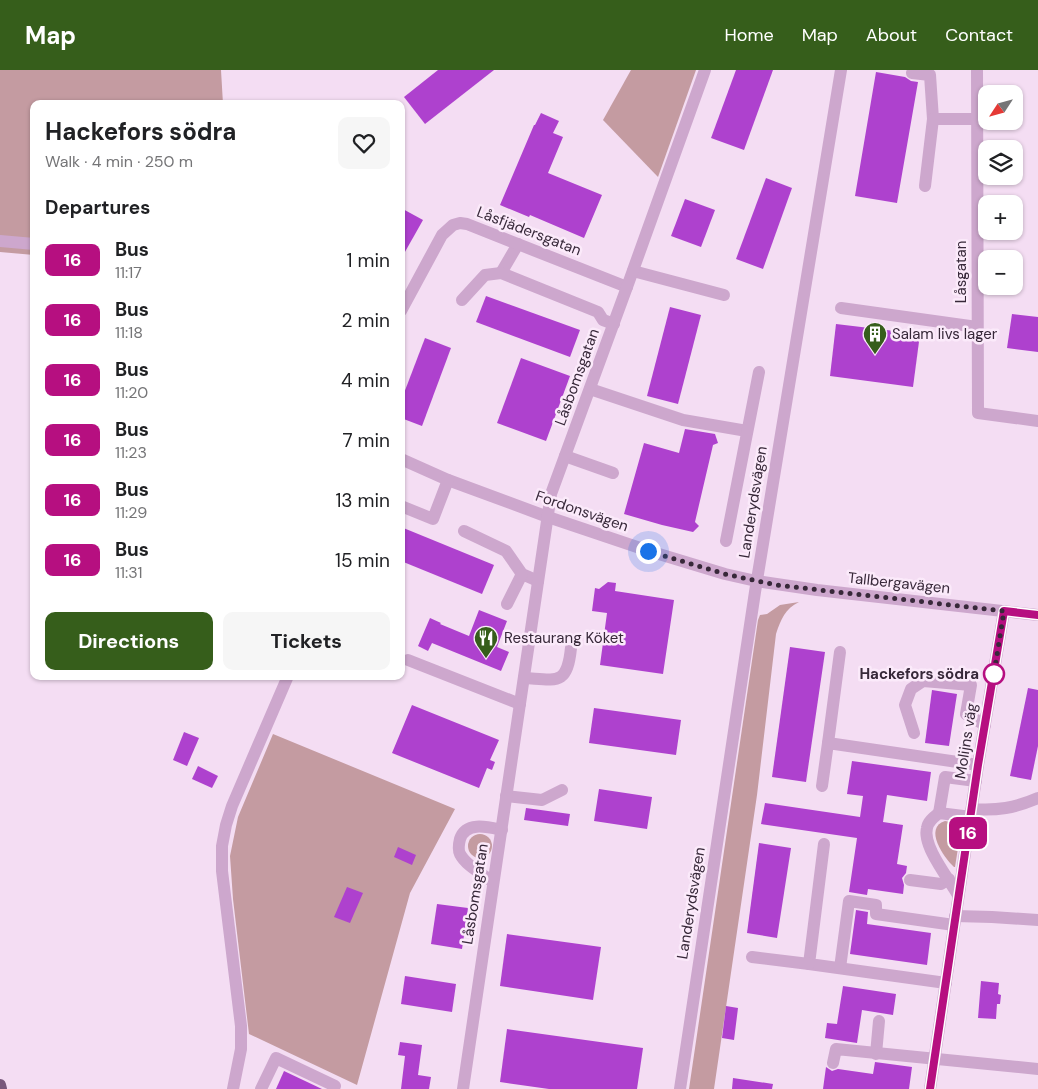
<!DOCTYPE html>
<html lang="en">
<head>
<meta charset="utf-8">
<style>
  body { margin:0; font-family:"DM Sans",sans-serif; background:#f6f6f6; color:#202124; height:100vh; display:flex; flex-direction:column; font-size:19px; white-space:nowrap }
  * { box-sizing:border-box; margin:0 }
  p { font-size:16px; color:#757577 }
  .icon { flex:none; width:28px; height:28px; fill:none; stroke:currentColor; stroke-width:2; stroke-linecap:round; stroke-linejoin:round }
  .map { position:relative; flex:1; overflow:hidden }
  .details { position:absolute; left:30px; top:30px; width:375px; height:580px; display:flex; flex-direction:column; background:#fff; border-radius:10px; box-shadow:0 1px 4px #0004 }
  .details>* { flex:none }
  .badge { padding:0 10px; border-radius:8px; font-size:18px; line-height:32px }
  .needle { width:32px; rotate:234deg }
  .buttons { position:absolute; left:978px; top:15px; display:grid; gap:10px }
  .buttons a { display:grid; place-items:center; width:45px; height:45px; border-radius:10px; background:#fff; box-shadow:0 1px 4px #0004; font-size:25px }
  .you { position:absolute; width:25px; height:25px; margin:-12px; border:4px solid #fff; border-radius:50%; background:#1a73e8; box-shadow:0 0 0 8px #1a73e833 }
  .map>.badge { position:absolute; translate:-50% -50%; box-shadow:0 0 0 2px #fff }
  h2 { padding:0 15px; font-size:19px; line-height:45px }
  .round { display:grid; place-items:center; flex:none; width:52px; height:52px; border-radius:10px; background:#f6f6f6 }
  .overview { display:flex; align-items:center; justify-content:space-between; height:85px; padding:0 15px }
  h1 { font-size:24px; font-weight:700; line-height:38px }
  .primary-button { display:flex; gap:10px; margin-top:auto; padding:10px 15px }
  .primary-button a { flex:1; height:58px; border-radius:10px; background:#365e1b; color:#fff; font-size:20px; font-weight:700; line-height:58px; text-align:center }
  .primary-button a+a { background:#f6f6f6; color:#202124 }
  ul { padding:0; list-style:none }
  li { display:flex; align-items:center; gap:15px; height:60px; padding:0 15px }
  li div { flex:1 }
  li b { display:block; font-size:19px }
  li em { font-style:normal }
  li .badge { min-width:55px; font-weight:700; text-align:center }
  header { display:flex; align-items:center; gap:30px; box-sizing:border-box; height:70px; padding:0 25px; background:#365e1b; color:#fff }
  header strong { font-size:24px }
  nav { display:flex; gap:28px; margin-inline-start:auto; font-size:18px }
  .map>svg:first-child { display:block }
  .green { fill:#c49ba1 }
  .building { fill:#ae41ce }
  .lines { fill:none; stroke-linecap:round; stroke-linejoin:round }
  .minor { stroke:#cda7cd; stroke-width:12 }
  .major { stroke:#78587c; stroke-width:12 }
  .line-casing { stroke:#fff; stroke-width:11 }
  .line { stroke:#b60f80; stroke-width:8 }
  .walk { stroke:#372839; stroke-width:5; stroke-dasharray:0 9 }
  .stop-dot { fill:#fff; stroke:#b60f80; stroke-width:2.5 }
  .labels { text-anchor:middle; stroke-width:5; stroke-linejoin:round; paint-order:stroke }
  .street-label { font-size:15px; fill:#372839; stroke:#fbeafa }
  .poi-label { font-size:15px; fill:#372839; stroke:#fbeafa; text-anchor:start }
  .stop-label { font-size:15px; font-weight:bold; fill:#372839; stroke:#fbeafa; text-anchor:end }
</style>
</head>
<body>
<header>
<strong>Map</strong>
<nav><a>Home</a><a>Map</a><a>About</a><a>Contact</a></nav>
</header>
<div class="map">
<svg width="1038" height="1019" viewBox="0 0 1038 1019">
  <rect width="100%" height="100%" fill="#f4ddf3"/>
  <g class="green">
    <path d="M0 0H221L223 34H34V185L0 182Z"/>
    <path d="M631 0H696L658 107 603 50Z"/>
    <path d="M799 532C785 539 781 549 776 564L757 725 714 1019H689L758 550 760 545 767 544 780 535Z"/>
    <path d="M273 664 455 739 410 823 357 1015 249 964 233 829 230 786 238 747Z"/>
    <path d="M945 751 956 753 960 765 955 797H954C944 788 923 758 945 751Z"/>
    <circle cx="480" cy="776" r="12"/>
  </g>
  <g class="building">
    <path d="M438 0H494L425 54 404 27Z"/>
    <path d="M736 0H773L744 80 711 68Z"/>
    <path d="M876 2 905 7 911 11 918 12 897 133 855 126Z"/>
    <path d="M541 43 559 51 553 63 563 67 548 103 602 125 584 168 530 145 529 147 500 135 534 55H535Z"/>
    <path d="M766 108 792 118 763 199 736 189Z"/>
    <path d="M685 129 715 140 701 177 671 166Z"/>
    <path d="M401 138 423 150 401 189Z"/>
    <path d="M486 226 580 260 570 287 476 252Z"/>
    <path d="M670 237 701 245 678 334 647 326Z"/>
    <path d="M1012 244 1038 247V282L1007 278Z"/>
    <path d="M836 254 920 264 913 317 830 306Z"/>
    <path d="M425 268 451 278 422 356 401 348V331Z"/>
    <path d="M521 288 570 306 546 371 497 353Z"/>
    <path d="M685 359 715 364 718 373 713 375 695 452 699 456 693 462 662 455 624 444 644 373 679 383Z"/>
    <path d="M401 457 494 495 482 524 401 491Z"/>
    <path d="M608 512 616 513 615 521 674 530 663 604 600 595 607 543 592 541 595 518 599 519Z"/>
    <path d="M479 540 507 551 497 577 509 582 501 601 432 573 428 581 418 576 430 548 441 553 440 554 469 566Z"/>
    <path d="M790 577 825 582 806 712 772 707Z"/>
    <path d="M1028 618 1038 620V676L1031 710 1010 706Z"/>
    <path d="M932 620 957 624 949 676 925 673Z"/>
    <path d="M412 635 499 670 490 690 495 692 492 700 487 698 479 718 392 683Z"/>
    <path d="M594 638 681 650 676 685 589 673Z"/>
    <path d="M184 662 199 668 187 696 173 690Z"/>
    <path d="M852 691 931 702 927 731 887 725 883 752 903 755 897 794 907 796 906 803 902 808 904 815 903 824 868 819 867 825 849 822 857 768 761 754 765 733 860 747 863 726 847 724Z"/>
    <path d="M198 696 218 706 212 718 192 709Z"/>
    <path d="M599 719 652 727 647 759 594 751Z"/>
    <path d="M526 738 570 744 568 756 524 750Z"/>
    <path d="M759 773 791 778 777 868 747 863Z"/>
    <path d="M398 777 416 785 412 795 394 787Z"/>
    <path d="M347 817 363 823 350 853 334 847Z"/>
    <path d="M437 834 468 838 462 879 431 874Z"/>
    <path d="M856 840 868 842 867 854 931 863 927 895 850 884Z"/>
    <path d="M507 864 601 877 593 930 500 916Z"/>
    <path d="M405 906 456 914 452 942 401 934Z"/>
    <path d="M981 911 999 913 998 924 1001 925 1000 934H997L996 949 978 948Z"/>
    <path d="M843 916 896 924 893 945 862 940 857 973 825 968 827 953 837 954Z"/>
    <path d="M726 936 738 938 734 970 722 968Z"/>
    <path d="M507 959 643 978 637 1019H549L500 1012Z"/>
    <path d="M400 972 422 975 418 1005 431 1007 429 1019H401L405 986 398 985Z"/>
    <path d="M875 992 912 997 909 1019H823L826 997 832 1001 838 999 873 1004Z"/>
    <path d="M284 1001 322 1019H276Z"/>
    <path d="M733 1008 773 1014 772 1019H732Z"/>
  </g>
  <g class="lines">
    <g class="minor">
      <path d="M977 0 978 343 1038 351"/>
      <path d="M912 3 930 5 933 49"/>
      <path d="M925 116 933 49H977"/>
      <path d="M0 171 34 174"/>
      <path d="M633 201 724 225"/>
      <path d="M501 203 518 174"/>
      <path d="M462 230 485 205 501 203 598 242 603 250 614 254"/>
      <path d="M841 238 977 257"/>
      <path d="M401 241 442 165 453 155 460 153 467 154 627 217"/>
      <path d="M590 319 683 350 747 361"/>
      <path d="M565 386 613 403"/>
      <path d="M401 389 448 410 548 447 649 481 725 504 756 511 817 520 1038 545"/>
      <path d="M401 436 433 449 448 410"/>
      <path d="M464 461 506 481 522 504 538 511"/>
      <path d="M726 471 759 302"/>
      <path d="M507 534 522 504"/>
      <path d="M408 590 520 634"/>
      <path d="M524 608C557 610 567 616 571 578"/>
      <path d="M914 663 905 635 911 619 923 611 971 615 966 644 985 655"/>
      <path d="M828 673 840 582"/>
      <path d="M822 716 828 673 978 695"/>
      <path d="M506 726 542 730 562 720"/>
      <path d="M972 739C997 741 1015 738 1038 728"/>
      <path d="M939 743 945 707 976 711"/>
      <path d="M824 774 809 894 946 913"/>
      <path d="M910 810 941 814 949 809"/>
      <path d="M493 812C483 804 466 796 460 784 458 780 459 773 460 769 466 751 488 757 502 760"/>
      <path d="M958 825C949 809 922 776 927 758 928 751 934 747 939 743L971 747"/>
      <path d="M955 846 992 847 1038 850"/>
      <path d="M752 887 809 894"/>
      <path d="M840 898 849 831 876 835V844L954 855"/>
      <path d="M876 984 879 951"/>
      <path d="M833 993 836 979 1038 999"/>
      <path d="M233 1019 241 979V956L222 801V776L226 755 232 736 288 606"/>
      <path d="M261 1019 276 988 335 1016 333 1019"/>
      <path d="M463 1019 551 424 627 217 705 0"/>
      <path d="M680 1019 755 522 841 0"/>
      <path d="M930 1019 978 695 1004 541"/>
    </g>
    <path class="major" d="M0 1015 1 1019"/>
  </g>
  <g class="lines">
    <g class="line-casing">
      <path id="line" d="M930 1019 978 695 1004 541 1038 545"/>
    </g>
    <use href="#line" class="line"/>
    <path class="walk" d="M648 481 725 504 776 515 1004 541 994 604"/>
  </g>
  <defs>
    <g id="building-pin" transform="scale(1.25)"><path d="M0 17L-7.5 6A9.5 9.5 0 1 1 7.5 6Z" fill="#365e1b" stroke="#fbeafa"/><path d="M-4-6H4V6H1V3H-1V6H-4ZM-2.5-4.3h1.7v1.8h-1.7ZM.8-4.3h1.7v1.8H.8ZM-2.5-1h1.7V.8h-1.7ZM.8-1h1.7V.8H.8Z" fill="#fff"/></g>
    <g id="restaurant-pin" transform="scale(1.25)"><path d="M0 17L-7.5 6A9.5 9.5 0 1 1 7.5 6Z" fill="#365e1b" stroke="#fbeafa"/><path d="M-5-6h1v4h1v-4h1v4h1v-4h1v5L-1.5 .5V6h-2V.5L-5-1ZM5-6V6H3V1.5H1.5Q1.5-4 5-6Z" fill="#fff"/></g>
  </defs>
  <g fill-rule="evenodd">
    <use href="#building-pin" x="875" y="264"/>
    <use href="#restaurant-pin" x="486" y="568"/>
  </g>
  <circle class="stop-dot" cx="994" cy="604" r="10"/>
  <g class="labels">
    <g class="street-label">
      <text transform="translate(529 161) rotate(21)" y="5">Låsfjädersgatan</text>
      <text transform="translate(961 202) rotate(-90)" y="5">Låsgatan</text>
      <text transform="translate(577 307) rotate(-70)" y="5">Låsbomsgatan</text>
      <text transform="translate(753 432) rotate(-81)" y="5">Landerydsvägen</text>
      <text transform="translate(582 441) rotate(19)" y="5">Fordonsvägen</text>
      <text transform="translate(899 513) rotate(6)" y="5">Tallbergavägen</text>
      <text transform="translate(966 671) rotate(-81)" y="5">Molijns väg</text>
      <text transform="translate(475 824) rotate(-81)" y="5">Låsbomsgatan</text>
      <text transform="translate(691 833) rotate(-81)" y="5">Landerydsvägen</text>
    </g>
    <g class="poi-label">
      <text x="892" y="269">Salam livs lager</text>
      <text x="504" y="573">Restaurang Köket</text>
    </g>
    <g class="stop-label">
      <text x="979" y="609">Hackefors södra</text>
    </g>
  </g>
</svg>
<div class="buttons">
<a><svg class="needle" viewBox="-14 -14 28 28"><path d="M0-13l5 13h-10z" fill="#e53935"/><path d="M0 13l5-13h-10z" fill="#757577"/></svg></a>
<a><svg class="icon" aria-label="layers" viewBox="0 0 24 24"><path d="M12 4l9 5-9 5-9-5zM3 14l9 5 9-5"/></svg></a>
<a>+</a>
<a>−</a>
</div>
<div class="you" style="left:648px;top:481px"></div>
<b class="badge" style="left:968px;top:763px;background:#b60f80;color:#fff">16</b>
<section class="details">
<div class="overview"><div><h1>Hackefors södra</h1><p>Walk · 4 min · 250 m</p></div><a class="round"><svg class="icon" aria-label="heart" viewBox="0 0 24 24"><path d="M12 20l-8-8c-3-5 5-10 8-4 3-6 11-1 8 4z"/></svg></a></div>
<h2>Departures</h2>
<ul>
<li><span class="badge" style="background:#b60f80;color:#fff">16</span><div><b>Bus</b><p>11:17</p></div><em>1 min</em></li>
<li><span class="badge" style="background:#b60f80;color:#fff">16</span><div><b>Bus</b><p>11:18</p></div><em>2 min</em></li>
<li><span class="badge" style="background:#b60f80;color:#fff">16</span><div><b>Bus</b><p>11:20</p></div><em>4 min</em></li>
<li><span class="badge" style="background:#b60f80;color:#fff">16</span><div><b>Bus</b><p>11:23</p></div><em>7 min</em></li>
<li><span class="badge" style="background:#b60f80;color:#fff">16</span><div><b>Bus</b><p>11:29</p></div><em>13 min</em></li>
<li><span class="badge" style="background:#b60f80;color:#fff">16</span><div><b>Bus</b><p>11:31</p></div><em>15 min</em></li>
</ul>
<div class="primary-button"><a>Directions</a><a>Tickets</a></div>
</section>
</div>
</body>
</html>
